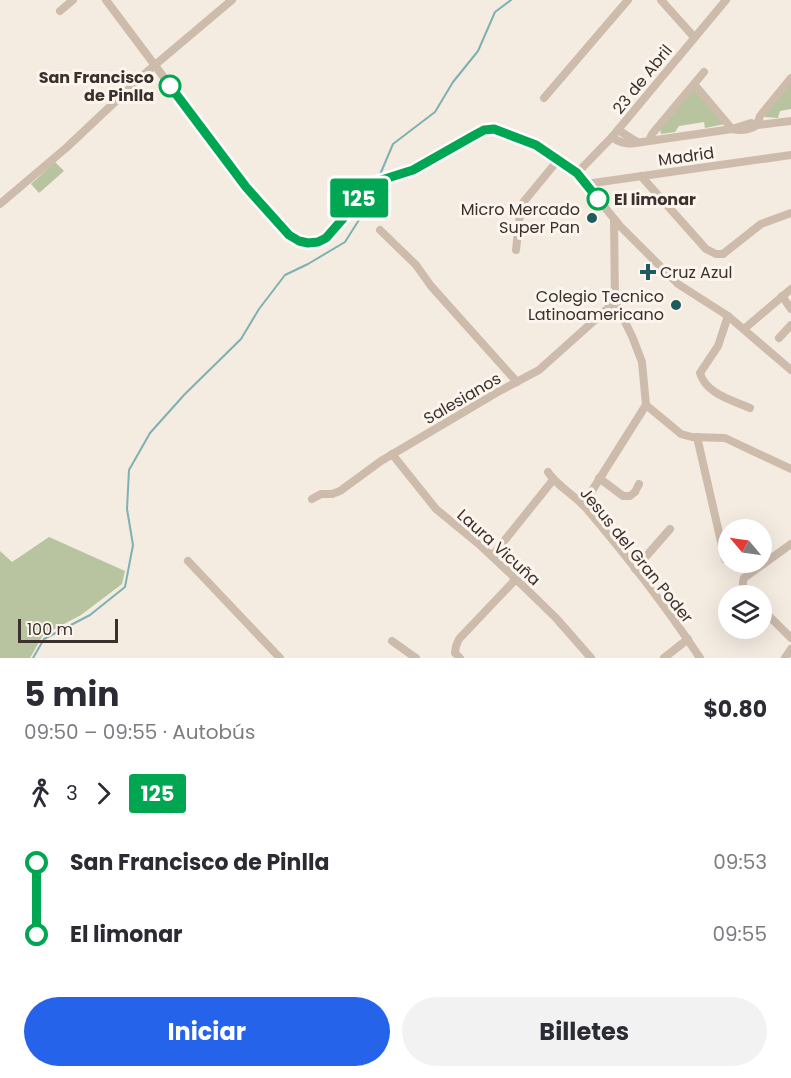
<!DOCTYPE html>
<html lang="es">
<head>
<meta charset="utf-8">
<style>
  body { margin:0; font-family:Poppins,sans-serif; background:#f2f2f3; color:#2b2b33; height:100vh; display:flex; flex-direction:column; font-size:22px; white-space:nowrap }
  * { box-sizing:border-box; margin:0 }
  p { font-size:20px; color:#7c7c81 }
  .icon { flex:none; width:33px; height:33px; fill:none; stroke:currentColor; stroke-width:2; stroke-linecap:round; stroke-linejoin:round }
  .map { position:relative; height:658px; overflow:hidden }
  .side { display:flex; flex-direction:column; background:#fff; flex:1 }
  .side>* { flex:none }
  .badge { padding:0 12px; border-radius:4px; font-size:21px; line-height:39px }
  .needle { width:39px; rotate:299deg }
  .tools { position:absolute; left:718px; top:519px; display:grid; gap:12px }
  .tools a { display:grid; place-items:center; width:54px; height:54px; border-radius:50%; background:#fff; box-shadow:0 6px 24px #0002; font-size:30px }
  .scale { position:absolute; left:18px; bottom:15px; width:100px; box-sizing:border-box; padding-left:6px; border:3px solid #3b302b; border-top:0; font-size:16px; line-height:21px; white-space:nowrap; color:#3b302b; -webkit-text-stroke:4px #fbf5ee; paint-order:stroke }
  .map>.badge { position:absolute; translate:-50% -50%; box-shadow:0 0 0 3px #fff }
  .legs { display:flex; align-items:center; gap:9px; height:66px; padding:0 24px; font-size:20px }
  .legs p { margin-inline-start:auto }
  .overview { display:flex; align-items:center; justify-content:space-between; height:102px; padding:0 24px }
  h1 { font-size:33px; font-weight:700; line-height:45px }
  .button { display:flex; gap:12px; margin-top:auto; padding:12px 24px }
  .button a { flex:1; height:69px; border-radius:36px; background:#2563eb; color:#fff; font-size:24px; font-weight:700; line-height:69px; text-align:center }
  .button a+a { background:#f2f2f3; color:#2b2b33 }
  ul { padding:0 24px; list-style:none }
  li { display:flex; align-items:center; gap:21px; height:72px; font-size:22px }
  li i { display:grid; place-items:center; width:9px; height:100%; margin:0 8px; background:currentColor }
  li i::after { content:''; width:15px; height:15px; margin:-8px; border:4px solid; border-radius:50%; background:#fff }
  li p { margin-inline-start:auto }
  li:first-child i { background:linear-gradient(#0000 50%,currentColor 0) }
  li:last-child i { background:linear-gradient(currentColor 50%,#0000 0) }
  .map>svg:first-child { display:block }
  .green { fill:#b8c4a0 }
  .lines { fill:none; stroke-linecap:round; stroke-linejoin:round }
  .stream { stroke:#7fb0b2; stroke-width:2 }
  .minor { stroke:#cdbbac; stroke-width:8 }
  .line-1-casing { stroke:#fff; stroke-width:14 }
  .line-1 { stroke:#00a651; stroke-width:9 }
  .stop-1-dot { fill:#fff; stroke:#00a651; stroke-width:3 }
  .poi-dot { fill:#1f5a5e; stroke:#fbf5ee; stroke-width:2 }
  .labels { text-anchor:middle; stroke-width:6; stroke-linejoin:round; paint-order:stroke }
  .stop-label { font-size:16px; font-weight:bold; fill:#3b302b; stroke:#fbf5ee; text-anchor:end }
  .street-label { font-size:16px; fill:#3b302b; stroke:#fbf5ee }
  .poi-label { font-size:16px; fill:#3b302b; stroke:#fbf5ee; text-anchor:end }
</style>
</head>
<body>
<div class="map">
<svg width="791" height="658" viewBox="0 0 791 658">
  <rect width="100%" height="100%" fill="#f4ebe1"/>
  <g class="green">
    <path d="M791 82V109L780 111 778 118 765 117V114Z"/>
    <path d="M694 89 725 124 705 128 704 122 679 126 675 132 661 134 660 129Z"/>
    <path d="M55 162 64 171 39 193 31 184Z"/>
    <path d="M49 537 125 571 122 584 81 615 43 635 30 658H0V551L12 562Z"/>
  </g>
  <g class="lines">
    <g class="stream">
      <path d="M379 177 393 144 435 112 453 82 478 51 495 12 511 0"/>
      <path d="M33 658 44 639 90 615 125 587 133 545 127 509 129 470 150 433 184 395 241 339 259 309 285 275 308 264 345 242 364 212 374 188"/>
    </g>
    <g class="minor">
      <path d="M106 0 246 187 289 235 299 241 308 243 326 238 375 182 413 170 473 136 484 130 494 129 536 145 577 173 620 226 678 284 728 316 791 370"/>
      <path d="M661 0 694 37"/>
      <path d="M60 11 73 0"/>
      <path d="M694 84 732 129C740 131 749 130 757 125L791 121"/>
      <path d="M544 98 628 0"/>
      <path d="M757 125 760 116 791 78"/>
      <path d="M618 130 637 142"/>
      <path d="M612 137C625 147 633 143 649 141L652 134 704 72"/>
      <path d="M649 141 732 129 751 123 757 125"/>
      <path d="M577 173 612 137 726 0"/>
      <path d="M641 176 706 249 716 254H723L761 224 791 213"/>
      <path d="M586 184 791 155"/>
      <path d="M0 204 66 148 149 70 232 0"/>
      <path d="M614 219 615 302 632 336 642 362 646 405 681 434 692 437 725 438 791 469"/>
      <path d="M380 230 416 265 431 286 517 382"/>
      <path d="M516 250 521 205 558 160"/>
      <path d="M782 296 791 309"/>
      <path d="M728 316 718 346 700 373C706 394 732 400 750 408"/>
      <path d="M744 329 791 289"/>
      <path d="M779 338 791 325"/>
      <path d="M697 437 725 559"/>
      <path d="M392 454 436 509 481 546 516 579 556 618 591 658"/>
      <path d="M548 472C557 486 573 494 585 507 626 555 665 605 700 658"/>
      <path d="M599 478 623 496H630L635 492 639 484"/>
      <path d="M312 499 321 494H332L340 491 381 461 496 393 539 370 615 302"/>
      <path d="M583 505 646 405"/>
      <path d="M492 556 553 480"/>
      <path d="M188 561 280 658"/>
      <path d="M635 569 670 529"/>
      <path d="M750 596C744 589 741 586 744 578L791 544"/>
      <path d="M762 609 791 638"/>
      <path d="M392 641 416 658"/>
      <path d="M460 658 455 653 456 646 459 639 516 579"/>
      <path d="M664 658 688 639"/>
      <path d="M785 658 791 649"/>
    </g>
  </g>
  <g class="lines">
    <g class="line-1-casing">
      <path id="line-1" d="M170 86 246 187 289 235 299 241 308 243 318 242 326 238 375 182 413 170 473 136 484 130 494 129 536 145 558 160 577 173 598 199"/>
    </g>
    <use href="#line-1" class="line-1"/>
  </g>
  <g class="stop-1-dot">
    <circle cx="170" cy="86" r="10"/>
    <circle cx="598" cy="199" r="10"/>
  </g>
  <g class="poi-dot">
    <circle cx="592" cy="218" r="6"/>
    <path d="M645 263h6v6h6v6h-6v6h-6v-6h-6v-6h6z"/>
    <circle cx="676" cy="305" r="6"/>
  </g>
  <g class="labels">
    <g class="stop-label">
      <text x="154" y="83">San Francisco<tspan x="154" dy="18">de Pinlla</tspan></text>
      <text x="614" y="205" text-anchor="start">El limonar</text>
    </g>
    <g class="street-label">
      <text transform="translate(642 79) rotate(-51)" y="6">23 de Abril</text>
      <text transform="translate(686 156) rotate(-8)" y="6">Madrid</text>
      <text transform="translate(462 398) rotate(-30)" y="6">Salesianos</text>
      <text transform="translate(499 547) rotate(42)" y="6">Laura Vicuña</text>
      <text transform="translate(637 555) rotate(51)" y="6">Jesus del Gran Poder</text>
    </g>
    <g class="poi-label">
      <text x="580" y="215">Micro Mercado<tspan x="580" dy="18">Super Pan</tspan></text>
      <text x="660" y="278" text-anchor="start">Cruz Azul</text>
      <text x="664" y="302">Colegio Tecnico<tspan x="664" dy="18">Latinoamericano</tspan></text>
    </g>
  </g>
</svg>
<div class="tools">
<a><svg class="needle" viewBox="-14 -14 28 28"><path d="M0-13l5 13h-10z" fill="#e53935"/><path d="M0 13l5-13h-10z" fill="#7c7c81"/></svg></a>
<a><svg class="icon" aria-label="layers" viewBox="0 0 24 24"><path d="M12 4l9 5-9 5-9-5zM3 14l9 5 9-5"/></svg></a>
</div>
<div class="scale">100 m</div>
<b class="badge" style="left:359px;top:198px;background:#00a651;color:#fff">125</b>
</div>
<section class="side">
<div class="overview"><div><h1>5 min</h1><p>09:50 – 09:55 · Autobús</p></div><b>$0.80</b></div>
<div class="legs"><svg class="icon" aria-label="walk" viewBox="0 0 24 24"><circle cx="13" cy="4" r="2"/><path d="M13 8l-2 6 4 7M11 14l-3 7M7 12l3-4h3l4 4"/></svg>3<svg class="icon" aria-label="forward" viewBox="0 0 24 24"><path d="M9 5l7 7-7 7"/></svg><b class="badge" style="background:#00a651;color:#fff">125</b></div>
<ul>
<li><i style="color:#00a651"></i><b>San Francisco de Pinlla</b><p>09:53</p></li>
<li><i style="color:#00a651"></i><b>El limonar</b><p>09:55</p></li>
</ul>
<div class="button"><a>Iniciar</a><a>Billetes</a></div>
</section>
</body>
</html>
